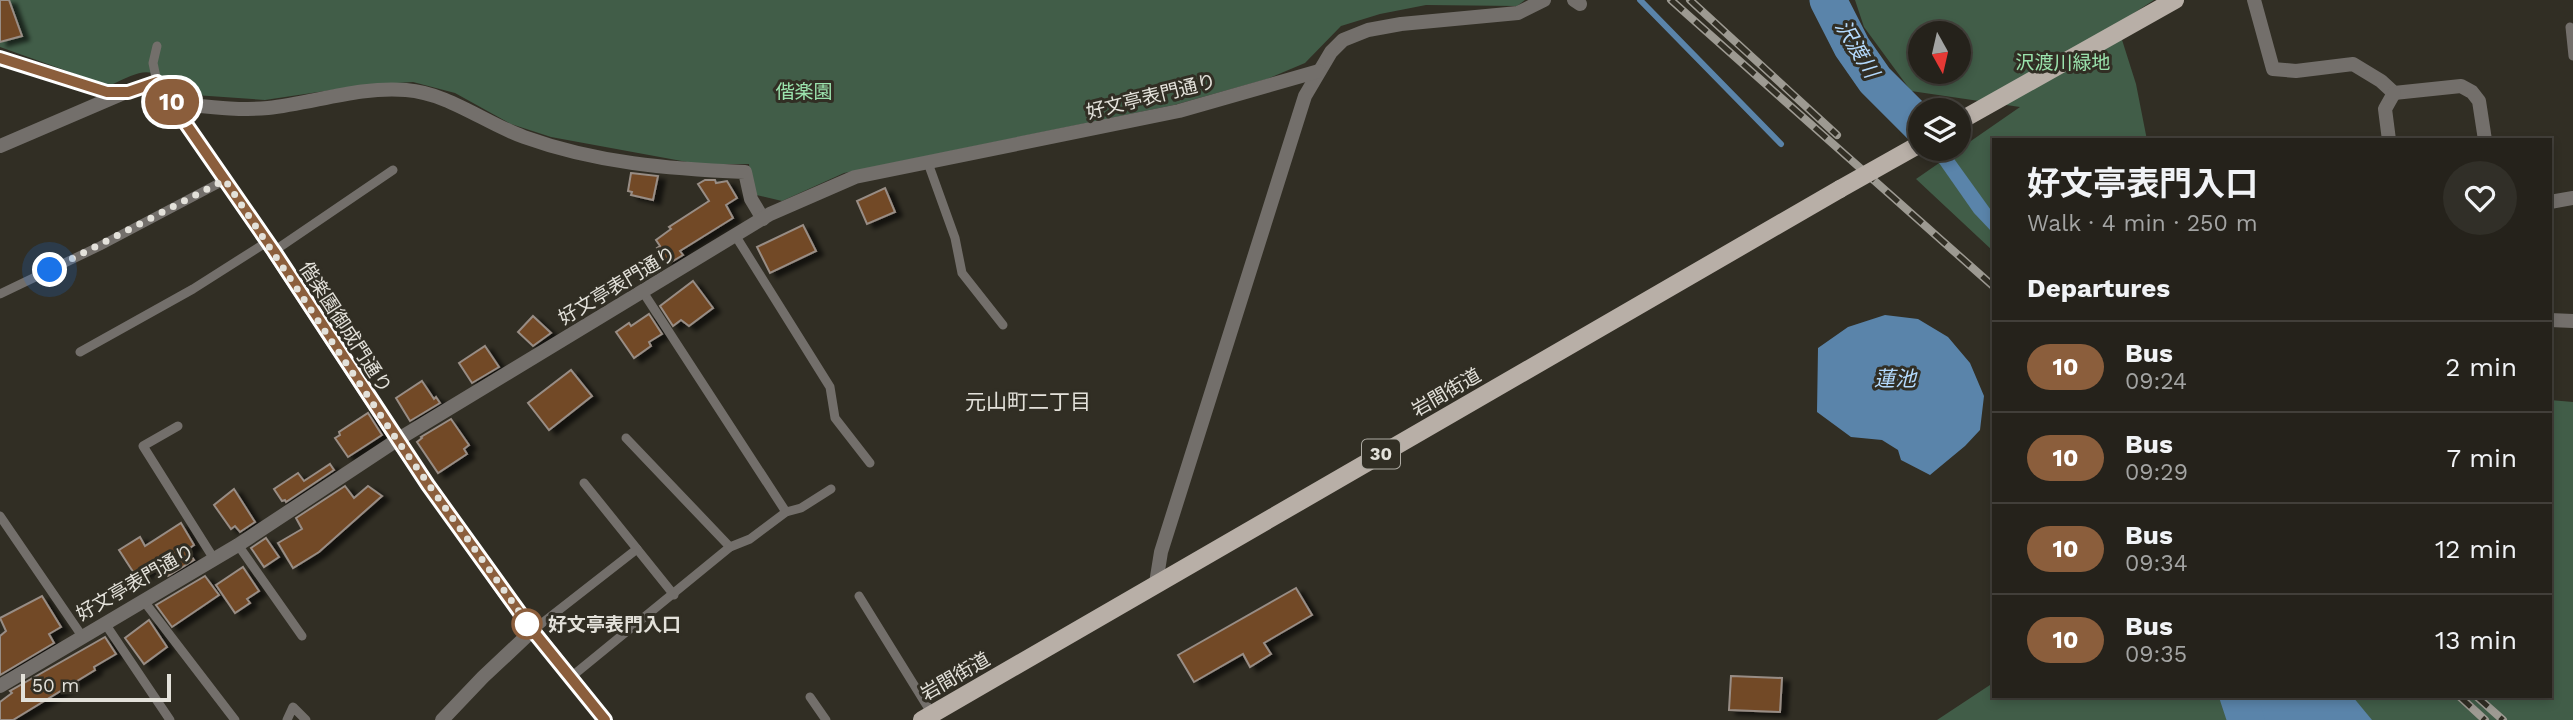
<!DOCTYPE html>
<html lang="en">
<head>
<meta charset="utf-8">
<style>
  body { margin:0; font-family:"Work Sans","Noto Sans JP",sans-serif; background:#312f28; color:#f1f3f6; height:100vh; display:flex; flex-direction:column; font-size:26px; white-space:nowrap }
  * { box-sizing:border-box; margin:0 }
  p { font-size:23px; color:#a3a4a3 }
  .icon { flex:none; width:38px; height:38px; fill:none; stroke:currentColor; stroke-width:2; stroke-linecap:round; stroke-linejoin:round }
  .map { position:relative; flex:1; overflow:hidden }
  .panel { position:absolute; left:1992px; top:138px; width:560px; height:560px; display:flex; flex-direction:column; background:#25221b; border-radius:0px; box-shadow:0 4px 10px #0003,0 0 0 2px #423f3a }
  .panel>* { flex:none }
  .badge { padding:0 14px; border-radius:23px; font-size:24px; line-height:46px }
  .needle { width:46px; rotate:172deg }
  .buttons { position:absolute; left:1908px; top:21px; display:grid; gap:14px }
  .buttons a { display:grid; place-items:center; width:63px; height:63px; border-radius:50%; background:#25221b; box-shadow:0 4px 10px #0003,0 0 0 2px #423f3a; font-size:35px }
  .scale { position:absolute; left:21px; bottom:18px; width:150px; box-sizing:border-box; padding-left:7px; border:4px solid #e3e1da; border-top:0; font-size:19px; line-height:24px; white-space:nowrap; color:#e3e1da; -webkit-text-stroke:5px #312e24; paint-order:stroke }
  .you { position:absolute; width:35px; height:35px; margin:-18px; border:5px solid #fff; border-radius:50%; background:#1a73e8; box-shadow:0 0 0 10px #1a73e833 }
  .map>.badge { position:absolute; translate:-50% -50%; box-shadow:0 0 0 4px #fff }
  h2 { padding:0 35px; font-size:26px; line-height:63px }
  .round { display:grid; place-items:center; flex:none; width:74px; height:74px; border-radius:37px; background:#312f28 }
  .summary { display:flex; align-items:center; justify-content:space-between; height:119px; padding:0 35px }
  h1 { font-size:33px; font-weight:700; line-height:52px }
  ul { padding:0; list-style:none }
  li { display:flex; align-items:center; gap:21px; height:91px; padding:0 35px; border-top:2px solid #423f3a }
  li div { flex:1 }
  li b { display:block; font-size:26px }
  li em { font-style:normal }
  li .badge { min-width:77px; font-weight:700; text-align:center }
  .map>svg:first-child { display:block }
  .green { fill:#415d48; fill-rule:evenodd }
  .water { fill:#5a84aa }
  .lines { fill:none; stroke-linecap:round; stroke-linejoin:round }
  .stream { stroke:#5a84aa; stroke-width:6 }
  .river { stroke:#5a84aa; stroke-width:37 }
  .building { fill:#724826; stroke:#988d85; stroke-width:2; filter:url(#shadow) }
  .lane { stroke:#736f6b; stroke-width:9 }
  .street { stroke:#736f6b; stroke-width:14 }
  .secondary { stroke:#9a938d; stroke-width:14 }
  .primary { stroke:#b8afa7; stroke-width:18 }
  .rail-casing { stroke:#9d9a92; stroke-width:8 }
  .rail { stroke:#312e24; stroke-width:5; stroke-dasharray:16; stroke-linecap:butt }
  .primary-bridge { stroke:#b8afa7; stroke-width:18 }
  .line-casing { stroke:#fff; stroke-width:16 }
  .line { stroke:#8b5e3c; stroke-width:10 }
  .walk { stroke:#e3e1da; stroke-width:7; stroke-dasharray:0 12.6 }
  .stop-dot { fill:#fff; stroke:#8b5e3c; stroke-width:3.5 }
  .labels { text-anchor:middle; stroke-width:6; stroke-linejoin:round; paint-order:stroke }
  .shield { fill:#312e24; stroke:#aeaba3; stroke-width:2 }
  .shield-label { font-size:18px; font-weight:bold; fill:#e3e1da }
  .park-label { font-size:19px; fill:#9be3ad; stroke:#312e24 }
  .street-label { font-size:19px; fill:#e3e1da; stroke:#312e24 }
  .stop-label { font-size:19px; font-weight:bold; fill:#e3e1da; stroke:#312e24; text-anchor:start }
  .water-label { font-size:21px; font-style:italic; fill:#b4dafd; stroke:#312e24 }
  .neighbourhood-label { font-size:21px; fill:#e3e1da; stroke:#312e24 }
</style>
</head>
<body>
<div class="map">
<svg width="2573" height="720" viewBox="0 0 2573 720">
  <defs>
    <filter id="shadow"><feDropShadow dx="7" dy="4" stdDeviation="2" flood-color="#0009"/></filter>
  </defs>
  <rect width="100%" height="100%" fill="#312e24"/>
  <g class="green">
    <path d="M0 0H1525L1517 6 1426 5 1380 14 1341 26 1305 63 1267 79 1174 105 844 173 782 201 752 194 749 164H698L551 137 511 124 455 93 413 82 365 85 265 100 180 94C151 64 145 69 109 86L0 47Z"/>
    <path d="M1855 0H2154L2117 24 2136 84 2147 140H1993V251L1916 179 2020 107 1911 91 1864 27ZM1920 33H1958V72H1920Z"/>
    <path d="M2550 400 2573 402V720H1937L1993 683V696H2550Z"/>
  </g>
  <g class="water">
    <path d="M1932 149H1947L1993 213V233L1974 213 1930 150Z"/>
    <path d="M1885 315 1918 319 1948 337 1970 363 1984 396 1980 430 1965 446 1930 475 1901 460 1898 450 1882 440 1851 437 1817 412 1818 348 1848 327Z"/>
    <path d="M2241 697H2353L2372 720H2252Z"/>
  </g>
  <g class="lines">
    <path class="stream" d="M1640 0 1781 144"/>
    <g class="river">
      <path d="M1828 0 1852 47 1875 80 1920 125"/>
      <path d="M2238 696 2246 720"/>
    </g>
  </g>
  <g class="building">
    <path d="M0 0H9L22 36 0 42Z"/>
    <path d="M631 173 658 176 653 200 631 195 632 192 628 191Z"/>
    <path d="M705 180H715L716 183 727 181 737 198 726 205 733 218 680 251 683 255 668 264 657 248 660 246 656 240 671 229 669 227 709 201 698 184Z"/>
    <path d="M885 188 895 212 867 224 857 201Z"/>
    <path d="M803 225 816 251 770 273 757 247Z"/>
    <path d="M693 281 713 308 689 326 681 320 673 326 660 306Z"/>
    <path d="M649 314 662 334 649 342 651 346 634 358 616 332 629 323 631 326Z"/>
    <path d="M533 316 551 333 533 346 518 332Z"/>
    <path d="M485 346 499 367 472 383 459 363Z"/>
    <path d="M571 370 592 396 549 430 528 403Z"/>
    <path d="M422 381 434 399 436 397 440 403 410 421 396 398Z"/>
    <path d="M368 413 382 435 348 457 335 438 340 435 339 432Z"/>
    <path d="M451 419 469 445 464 449 467 454 438 473 417 442 422 438 421 437Z"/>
    <path d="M330 464 334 470 286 502 285 500 282 501 274 489 298 473 304 481Z"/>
    <path d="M345 486 354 498 368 486 382 496 319 552 293 568 278 543 302 529 296 518Z"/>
    <path d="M234 489 255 522 240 532 235 526 231 529 214 505Z"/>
    <path d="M181 523 194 545 187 550 194 560 168 576 160 564 137 578 119 550 140 537 145 546Z"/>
    <path d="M266 538 279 557 264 567 251 548Z"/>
    <path d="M243 567 259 591 247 599 250 603 235 613 216 585Z"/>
    <path d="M205 576 219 595 172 627 156 605Z"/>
    <path d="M1296 588 1312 615 1264 643 1271 654 1250 667 1243 654 1194 682 1178 655Z"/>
    <path d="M42 596 61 627 49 634 54 643 0 675V636L6 631 0 618Z"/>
    <path d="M149 620 167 647 144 664 125 638Z"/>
    <path d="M105 637 116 654 94 667 95 670 13 720H0V702L12 693 10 691Z"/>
    <path d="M1731 676 1782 678 1780 712 1729 710Z"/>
  </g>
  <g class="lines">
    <g class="lane">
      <path d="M2570 27 2573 56"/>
      <path d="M157 82 153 63 157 46"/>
      <path d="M928 163 955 238 962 273 1003 325"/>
      <path d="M735 235 830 387 835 418 870 463"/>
      <path d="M274 251 393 170"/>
      <path d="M643 292 786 512"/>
      <path d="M0 294 100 246 225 180"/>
      <path d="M80 352 193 289 267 242"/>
      <path d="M178 426 143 446 214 559"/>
      <path d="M626 438 730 547"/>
      <path d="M584 483 674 595"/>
      <path d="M0 516 82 636"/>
      <path d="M238 545 302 636"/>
      <path d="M859 596 932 714"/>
      <path d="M143 600 235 720"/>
      <path d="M104 622 170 720"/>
      <path d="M532 631 637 549"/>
      <path d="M571 677 730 547 750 539 786 512 801 508 831 489"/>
      <path d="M810 697 826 720"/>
      <path d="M287 720 293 707 306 720"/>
    </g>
    <g class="street">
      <path d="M1574 0 1580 4"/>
      <path d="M2254 0 2273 69 2296 71 2353 64 2381 81 2394 93 2461 86 2472 92 2479 101 2485 140"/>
      <path d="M172 103C204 106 237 111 268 108 314 103 360 86 406 90 448 93 485 123 524 137 596 163 669 169 745 172L751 199 763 219"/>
      <path d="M2389 140 2385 109 2394 93"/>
      <path d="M0 146 126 92"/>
      <path d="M2550 202 2573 198"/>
      <path d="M2550 320 2573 321"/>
      <path d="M1156 583 1161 552 1305 96 1331 52 1343 40 1368 30 1401 24 1518 13 1544 0"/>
      <path d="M0 686 238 545 397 440 770 214 855 177 1179 111 1319 71"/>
      <path d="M442 720 483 677 532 631"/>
    </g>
    <path class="secondary" d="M0 58 107 92H128L157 82 267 242 397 440 506 595 605 720"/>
    <g class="primary">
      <path d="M1958 122 2175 0"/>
      <path d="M922 720 1840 189"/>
    </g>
    <g class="rail-casing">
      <g id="rail">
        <path d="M1671 0 1993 286"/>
        <path d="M1690 0 1837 135"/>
        <path d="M2459 696 2485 720"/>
        <path d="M2476 696 2503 720"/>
      </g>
    </g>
    <use href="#rail" class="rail"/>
    <path class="primary-bridge" d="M1840 189 1920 144"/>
  </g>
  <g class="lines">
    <g class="line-casing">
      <path id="line" d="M0 58 107 92H128L157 82 274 251 428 485 533 631 605 720"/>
    </g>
    <use href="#line" class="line"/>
    <path class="walk" d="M50 270 225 180 397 440 533 631 527 624"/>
  </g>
  <circle class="stop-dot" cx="527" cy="624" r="14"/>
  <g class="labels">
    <rect class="shield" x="1362" y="439.5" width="38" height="29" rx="5"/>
    <g class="shield-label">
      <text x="1381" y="460">30</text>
    </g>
    <g class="park-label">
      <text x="2063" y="69">沢渡川緑地</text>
      <text x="804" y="98">偕楽園</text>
    </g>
    <g class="street-label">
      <text transform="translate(1151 96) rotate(-14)" y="7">好文亭表門通り</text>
      <text transform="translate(617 285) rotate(-31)" y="7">好文亭表門通り</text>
      <text transform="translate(346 327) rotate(57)" y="7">偕楽園御成門通り</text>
      <text transform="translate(1446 392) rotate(-30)" y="7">岩間街道</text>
      <text transform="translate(135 582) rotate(-30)" y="7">好文亭表門通り</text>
      <text transform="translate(955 676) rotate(-30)" y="7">岩間街道</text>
    </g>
    <g class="stop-label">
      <text x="548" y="631">好文亭表門入口</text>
    </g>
    <g class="water-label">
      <text transform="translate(1857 49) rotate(59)" y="7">沢渡川</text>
      <text x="1895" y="386">蓮池</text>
    </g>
    <g class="neighbourhood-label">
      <text x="1028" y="409">元山町二丁目</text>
    </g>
  </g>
</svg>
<div class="buttons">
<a><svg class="needle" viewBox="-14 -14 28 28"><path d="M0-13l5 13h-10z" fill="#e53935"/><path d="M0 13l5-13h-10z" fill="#a3a4a3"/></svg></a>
<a><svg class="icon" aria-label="layers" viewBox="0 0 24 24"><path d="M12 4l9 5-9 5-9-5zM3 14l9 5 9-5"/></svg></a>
</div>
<div class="scale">50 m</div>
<div class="you" style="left:50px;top:270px"></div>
<b class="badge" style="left:172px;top:102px;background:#8b5e3c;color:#fff">10</b>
<section class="panel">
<div class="summary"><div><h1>好文亭表門入口</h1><p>Walk · 4 min · 250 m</p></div><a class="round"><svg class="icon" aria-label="heart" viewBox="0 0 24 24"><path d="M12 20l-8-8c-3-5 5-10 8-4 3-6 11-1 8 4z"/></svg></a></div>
<h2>Departures</h2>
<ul>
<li><span class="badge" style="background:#8b5e3c;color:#fff">10</span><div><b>Bus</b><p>09:24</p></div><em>2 min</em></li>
<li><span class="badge" style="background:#8b5e3c;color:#fff">10</span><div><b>Bus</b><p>09:29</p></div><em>7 min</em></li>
<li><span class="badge" style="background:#8b5e3c;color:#fff">10</span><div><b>Bus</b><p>09:34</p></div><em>12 min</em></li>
<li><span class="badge" style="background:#8b5e3c;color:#fff">10</span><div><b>Bus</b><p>09:35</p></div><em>13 min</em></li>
</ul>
</section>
</div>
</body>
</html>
